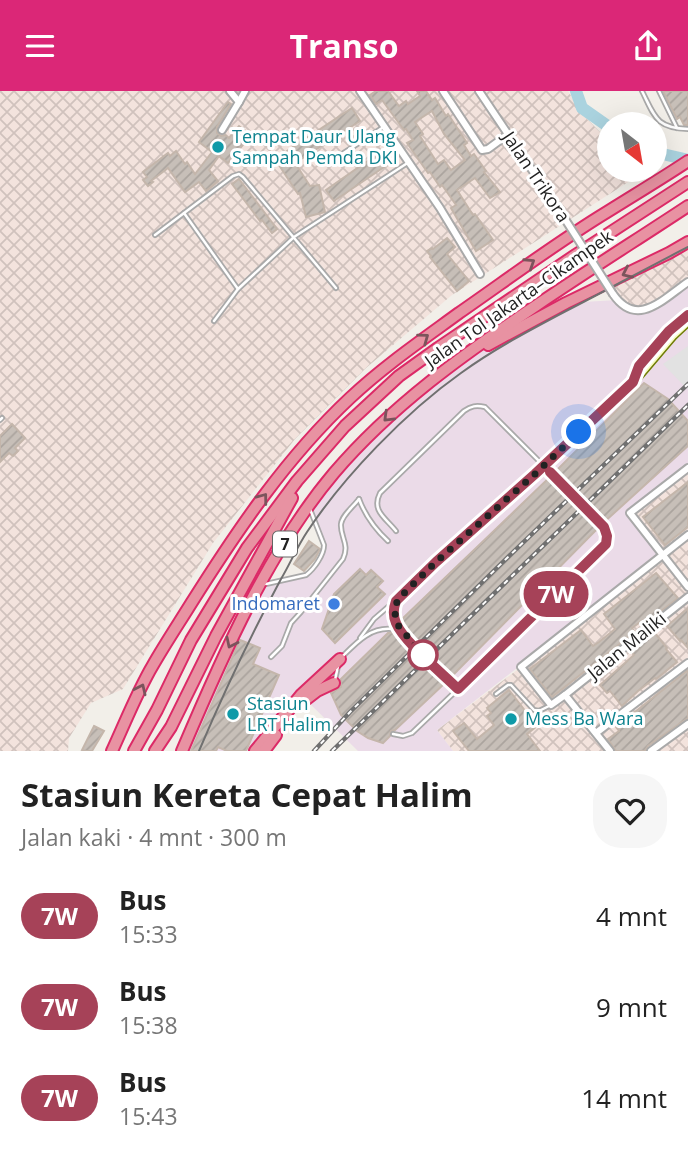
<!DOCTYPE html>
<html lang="id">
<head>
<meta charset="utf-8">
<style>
  body { margin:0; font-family:"Open Sans",sans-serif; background:#f6f6f6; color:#222; height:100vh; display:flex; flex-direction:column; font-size:26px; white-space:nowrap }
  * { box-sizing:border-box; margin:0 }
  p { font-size:23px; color:#767676 }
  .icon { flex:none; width:38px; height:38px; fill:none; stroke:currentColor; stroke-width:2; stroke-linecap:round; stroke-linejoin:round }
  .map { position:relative; height:660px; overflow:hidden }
  .details { display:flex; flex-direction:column; background:#fff; flex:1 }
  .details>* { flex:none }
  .badge { padding:0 14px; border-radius:23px; font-size:24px; line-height:46px }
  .needle { width:46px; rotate:149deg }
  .fabs { position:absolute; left:597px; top:21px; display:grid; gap:14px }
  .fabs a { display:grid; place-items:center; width:70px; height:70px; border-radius:50%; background:#fff; box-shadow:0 7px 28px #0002; font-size:35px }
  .you { position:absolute; width:35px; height:35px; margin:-18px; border:5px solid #fff; border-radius:50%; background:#1a73e8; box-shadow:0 0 0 10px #1a73e833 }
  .map>.badge { position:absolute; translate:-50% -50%; box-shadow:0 0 0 4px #fff }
  .round { display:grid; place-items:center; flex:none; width:74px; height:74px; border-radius:28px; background:#f6f6f6 }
  .headline { display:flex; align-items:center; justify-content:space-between; height:119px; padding:0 21px }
  h1 { font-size:33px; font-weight:700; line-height:52px }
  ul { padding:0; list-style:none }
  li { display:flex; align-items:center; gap:21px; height:91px; padding:0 21px }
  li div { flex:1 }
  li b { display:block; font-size:26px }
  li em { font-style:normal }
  li .badge { min-width:77px; font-weight:700; text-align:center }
  header { display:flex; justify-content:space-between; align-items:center; height:91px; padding:0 21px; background:#db2777; color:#fff; font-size:32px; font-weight:700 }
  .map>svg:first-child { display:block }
  .military { fill:url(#military-cross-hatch) }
  .railway { fill:#ebdbe8 }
  .parking { fill:#e2e2e2 }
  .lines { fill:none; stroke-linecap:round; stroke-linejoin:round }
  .river { stroke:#aad3df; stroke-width:12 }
  .building { fill:url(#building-hatch); stroke:#c4b6ab; stroke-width:2; fill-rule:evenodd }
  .lane-casing { stroke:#a9a9a9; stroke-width:6 }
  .street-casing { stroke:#a9a9a9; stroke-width:10 }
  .secondary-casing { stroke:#707d05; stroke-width:11 }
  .highway-casing { stroke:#dc2a67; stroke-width:14 }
  .lane { stroke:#fff; stroke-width:2.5 }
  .street { stroke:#fff; stroke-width:6 }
  .secondary { stroke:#f7fabf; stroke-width:8 }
  .highway { stroke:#e892a2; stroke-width:10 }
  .tram { stroke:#707070; stroke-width:2 }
  .rail-casing { stroke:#707070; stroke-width:4.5 }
  .rail { stroke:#fff; stroke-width:2; stroke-dasharray:5; stroke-linecap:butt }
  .street-bridge-casing { stroke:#a9a9a9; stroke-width:10; stroke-linecap:butt }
  .street-bridge { stroke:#fff; stroke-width:6 }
  .oneway { stroke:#7b545c }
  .line-casing { stroke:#fff; stroke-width:16 }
  .line { stroke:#a64258; stroke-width:10 }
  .walk { stroke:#222; stroke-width:7; stroke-dasharray:0 12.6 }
  .culture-dot { fill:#0f9aa8; stroke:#fff; stroke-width:2.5 }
  .shop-dot { fill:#3f7fe0; stroke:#fff; stroke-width:2.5 }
  .stop-dot { fill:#fff; stroke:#a64258; stroke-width:3.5 }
  .labels { text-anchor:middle; stroke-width:6; stroke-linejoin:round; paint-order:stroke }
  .shield { fill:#fff; stroke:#646464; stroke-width:2 }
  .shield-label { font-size:16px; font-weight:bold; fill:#222 }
  .culture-label { font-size:18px; fill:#0d838f; stroke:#fff; text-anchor:start }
  .street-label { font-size:18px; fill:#222; stroke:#fff }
  .shop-label { font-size:18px; fill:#366cbe; stroke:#fff; text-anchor:end }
</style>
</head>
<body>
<header><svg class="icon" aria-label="menu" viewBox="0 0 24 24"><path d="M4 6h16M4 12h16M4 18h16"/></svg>Transo<svg class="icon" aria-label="share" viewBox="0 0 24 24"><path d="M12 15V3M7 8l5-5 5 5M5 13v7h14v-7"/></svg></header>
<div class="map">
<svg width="688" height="660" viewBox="0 0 688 660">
  <defs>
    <pattern id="military-cross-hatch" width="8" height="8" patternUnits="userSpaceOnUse" patternTransform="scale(1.75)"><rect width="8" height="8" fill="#f3e3dd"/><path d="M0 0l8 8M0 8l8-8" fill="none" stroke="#d0c2bd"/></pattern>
    <pattern id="building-hatch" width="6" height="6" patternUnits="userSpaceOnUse" patternTransform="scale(1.75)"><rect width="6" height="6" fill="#c7bfb8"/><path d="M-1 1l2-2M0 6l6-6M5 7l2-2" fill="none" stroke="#aba49e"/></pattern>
  </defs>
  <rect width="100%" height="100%" fill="#f2efe9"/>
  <g class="military">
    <path d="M0 0H568L583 24 609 50V79H647L452 204 366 277 295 348 213 452 123 598 91 612 69 647 68 660H0Z"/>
    <path d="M688 151V191L651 216 632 219 613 203 612 189Z"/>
    <path d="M688 377V660H453L437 639 521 576 630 422Z"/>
  </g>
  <path class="railway" d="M688 191V377L630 422 663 464 437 639 453 660H358L301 604 255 660H182L260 495 306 484 310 481 324 459V454L309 415 333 383 440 282 566 212 617 209 622 214 645 219Z"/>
  <path class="parking" d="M688 255V299L663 273Z"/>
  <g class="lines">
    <g class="river">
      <path d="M576 0 582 17 609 36"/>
      <path d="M654 61 688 69"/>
    </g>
  </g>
  <g class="building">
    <path d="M376 0H388L399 15 406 10 408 13 420 5 417 0H426L432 9 435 7 446 25 448 23 467 52 464 54 471 65 474 63 486 80 484 81 500 101 490 107 475 87 457 99 473 124 475 123 493 149 476 160 451 117 456 114 442 94 440 96 430 81 428 82 407 52 413 49 406 38 404 39 382 9 376 13 370 4ZM432 20 444 43 465 69 451 79 444 69 438 73 420 45 423 43 415 31Z"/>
    <path d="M663 0H688V34H684L680 26 677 28Z"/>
    <path d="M228 11 231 13 217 36V42L221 45 225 44 229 47 239 35 251 44 228 72 219 65 209 79 218 90 206 100 199 91 185 101 168 77 151 90 153 91 148 95 143 89 147 86 143 81 168 62 170 65 176 60 185 73 187 71 195 83 212 61 199 51Z"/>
    <path d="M352 17 360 30 295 72 310 95 319 94 325 121 306 126 300 102 298 103 275 68Z"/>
    <path d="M382 60 390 72 334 110 326 99Z"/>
    <path d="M239 88 277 138 272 142 262 129 260 130 232 93Z"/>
    <path d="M447 147 455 156 447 163 469 190 457 200 430 166 431 165 427 160 432 157 433 158Z"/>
    <path d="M644 292 668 308 688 330V355L602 433 452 585 449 584 446 586V591L395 639 391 640 390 645 383 652 368 647 357 640 341 624 331 602 341 596V588L388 542 395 541 396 537 400 535V530L552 384Z"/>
    <path d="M12 333 25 347 15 357 18 360 13 365 9 362 0 371V345Z"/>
    <path d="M688 391V436L665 454 643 426Z"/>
    <path d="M309 450 320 458 315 468 304 480 294 473Z"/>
    <path d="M360 478 366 484 371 479 383 490 377 496 385 503 335 552 322 538 334 503Z"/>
    <path d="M656 482 678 507 646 532 643 529 632 537 635 541 552 606 530 578 581 539 593 555 599 551 615 538 604 523Z"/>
    <path d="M688 517V557L681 549 680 550 667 535Z"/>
    <path d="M654 541 667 557 666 558 677 571 656 588 655 587 638 600 622 615 610 600 607 602 600 594 634 564 630 559Z"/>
    <path d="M240 549 260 557 253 573 279 584 246 660H227L218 656 216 660H191Z"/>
    <path d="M688 579V627L648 655 645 660H616L608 648 619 640 616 636Z"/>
    <path d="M509 599 537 635 527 643 540 660H469L453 640 464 632 477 648 494 634 487 625 491 622 487 617Z"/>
    <path d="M94 635 104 640 92 660H86L82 659Z"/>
  </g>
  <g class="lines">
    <g class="lane-casing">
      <g id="lane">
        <path d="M642 0C655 26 656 37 688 38"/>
        <path d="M659 0 677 37"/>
        <path d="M342 63 382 37"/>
        <path d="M184 122 238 198"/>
        <path d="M155 144 233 85 239 83 243 86 336 197"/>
        <path d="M214 230 238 198 294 146 409 71"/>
        <path d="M0 329 2 327"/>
        <path d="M359 408C365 424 375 438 388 450"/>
        <path d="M396 440C386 427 371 420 380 402L464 320C471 315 476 314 485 316L550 381"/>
        <path d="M266 493 306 484C314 478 324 464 324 454L310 418"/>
        <path d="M397 533 394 517 399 507 436 471 541 377"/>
        <path d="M360 547 374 528 396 509"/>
        <path d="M271 566 282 555 291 532 301 521 343 468C350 453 340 446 341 433 342 424 354 415 359 408"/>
        <path d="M342 566C356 552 370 536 392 538"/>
        <path d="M449 588 458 598 604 456 607 445 604 436"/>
        <path d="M335 589 338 575"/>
        <path d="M496 603 508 594H511L534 619 539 620 551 614"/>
        <path d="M393 643 403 645 412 642 458 598"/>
      </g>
    </g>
    <g class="street-casing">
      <g id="street">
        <path d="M360 0 440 117 480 183"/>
        <path d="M443 0 482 59 488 58 507 44"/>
        <path d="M479 0 563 125"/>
        <path d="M239 11 245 0"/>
        <path d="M222 39 239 11 230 0"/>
        <path d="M613 203C637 238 663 208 688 191"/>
        <path d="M688 377 630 422 688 496"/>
        <path d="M565 604 688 506"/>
        <path d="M596 642 688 572"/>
        <path d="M610 660 565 604 551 614 521 576 688 444"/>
        <path d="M651 660 688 633"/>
      </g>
    </g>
    <g class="secondary-casing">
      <path id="secondary" d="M544 375 633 291 673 244 688 230"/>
    </g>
    <g class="highway-casing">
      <g id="highway">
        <path d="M488 254 566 212 669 162 688 151"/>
        <path d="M304 610 317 600 334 592"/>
        <path d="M112 660C125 632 137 601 153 574 165 553 179 532 192 511 238 438 287 366 350 307 384 275 422 249 459 222 508 188 556 152 607 121 634 104 661 88 688 70"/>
        <path d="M134 660 157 619 191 549 247 457 297 390 345 335 399 285 438 257 574 165 688 91"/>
        <path d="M155 660 171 636 216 545 292 407"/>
        <path d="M182 660C222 566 268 460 334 382 392 314 464 263 537 214 587 180 638 148 688 115"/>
        <path d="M255 660 301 604 340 568"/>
        <path d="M264 660 276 644"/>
      </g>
    </g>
    <use href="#lane" class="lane"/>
    <use href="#street" class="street"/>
    <use href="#secondary" class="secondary"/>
    <use href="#highway" class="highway"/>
    <path class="tram" d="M199 660C224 601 251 544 281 488 290 473 297 456 307 441 344 385 406 321 461 282 494 258 530 239 566 220 607 199 647 177 688 156"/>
    <g class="rail-casing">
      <g id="rail">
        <path d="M314 660 350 621 507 467 688 293"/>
        <path d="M332 660 688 314"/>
      </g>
    </g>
    <use href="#rail" class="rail"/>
    <g class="street-bridge-casing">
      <path id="street-bridge" d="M563 125 613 203"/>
    </g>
    <use href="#street-bridge" class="street-bridge"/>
  </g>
  <defs><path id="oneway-chevron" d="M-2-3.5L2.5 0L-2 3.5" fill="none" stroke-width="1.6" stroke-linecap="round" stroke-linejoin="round" transform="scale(1.75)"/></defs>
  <g class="oneway">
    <use href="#oneway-chevron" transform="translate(530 172) rotate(-33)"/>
    <use href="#oneway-chevron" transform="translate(627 182) rotate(155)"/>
    <use href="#oneway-chevron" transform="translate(424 247) rotate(-36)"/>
    <use href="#oneway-chevron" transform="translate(388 326) rotate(136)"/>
    <use href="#oneway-chevron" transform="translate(263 407) rotate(-53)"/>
    <use href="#oneway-chevron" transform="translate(231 552) rotate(116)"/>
    <use href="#oneway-chevron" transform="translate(141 598) rotate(-65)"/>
  </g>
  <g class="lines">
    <g class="line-casing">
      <path id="line" d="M550 381 604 436 607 445 606 453 458 598C443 583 403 550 396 532 393 525 393 518 396 510L436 471 535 383 633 291 639 275 669 240 688 224"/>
    </g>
    <use href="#line" class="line"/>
    <path class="walk" d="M423 564 397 533 394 517 399 507 436 471 535 383 579 341"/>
  </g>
  <g class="culture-dot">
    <circle cx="218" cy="56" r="7"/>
    <circle cx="233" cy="623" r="7"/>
    <circle cx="511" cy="628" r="7"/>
  </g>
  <circle class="shop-dot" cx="334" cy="513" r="7"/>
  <circle class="stop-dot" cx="423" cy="564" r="14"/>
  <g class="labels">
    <rect class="shield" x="273" y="440.5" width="24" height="25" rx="5"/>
    <g class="shield-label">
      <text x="285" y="459">7</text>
    </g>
    <g class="culture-label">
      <text x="232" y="52">Tempat Daur Ulang<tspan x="232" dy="21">Sampah Pemda DKI</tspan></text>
      <text x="247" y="619">Stasiun<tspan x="247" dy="21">LRT Halim</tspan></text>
      <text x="525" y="634">Mess Ba Wara</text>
    </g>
    <g class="street-label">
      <text transform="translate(536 86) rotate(56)" y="6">Jalan Trikora</text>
      <text transform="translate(519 208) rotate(-35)" y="6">Jalan Tol Jakarta–Cikampek</text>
      <text transform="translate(627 555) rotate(-39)" y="6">Jalan Maliki</text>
    </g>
    <g class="shop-label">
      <text x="320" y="519">Indomaret</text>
    </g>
  </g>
</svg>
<div class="fabs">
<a><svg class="needle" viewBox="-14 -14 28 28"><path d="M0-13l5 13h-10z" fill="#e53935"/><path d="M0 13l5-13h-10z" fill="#767676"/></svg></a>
</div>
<div class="you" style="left:579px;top:341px"></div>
<b class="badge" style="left:556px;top:503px;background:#a64258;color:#fff">7W</b>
</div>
<section class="details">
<div class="headline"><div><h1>Stasiun Kereta Cepat Halim</h1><p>Jalan kaki · 4 mnt · 300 m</p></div><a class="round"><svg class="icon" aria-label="heart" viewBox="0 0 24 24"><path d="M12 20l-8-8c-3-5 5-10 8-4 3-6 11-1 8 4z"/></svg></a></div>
<ul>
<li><span class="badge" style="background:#a64258;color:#fff">7W</span><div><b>Bus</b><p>15:33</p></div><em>4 mnt</em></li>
<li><span class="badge" style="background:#a64258;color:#fff">7W</span><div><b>Bus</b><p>15:38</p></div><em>9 mnt</em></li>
<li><span class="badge" style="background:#a64258;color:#fff">7W</span><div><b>Bus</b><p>15:43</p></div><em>14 mnt</em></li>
</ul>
</section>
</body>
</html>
